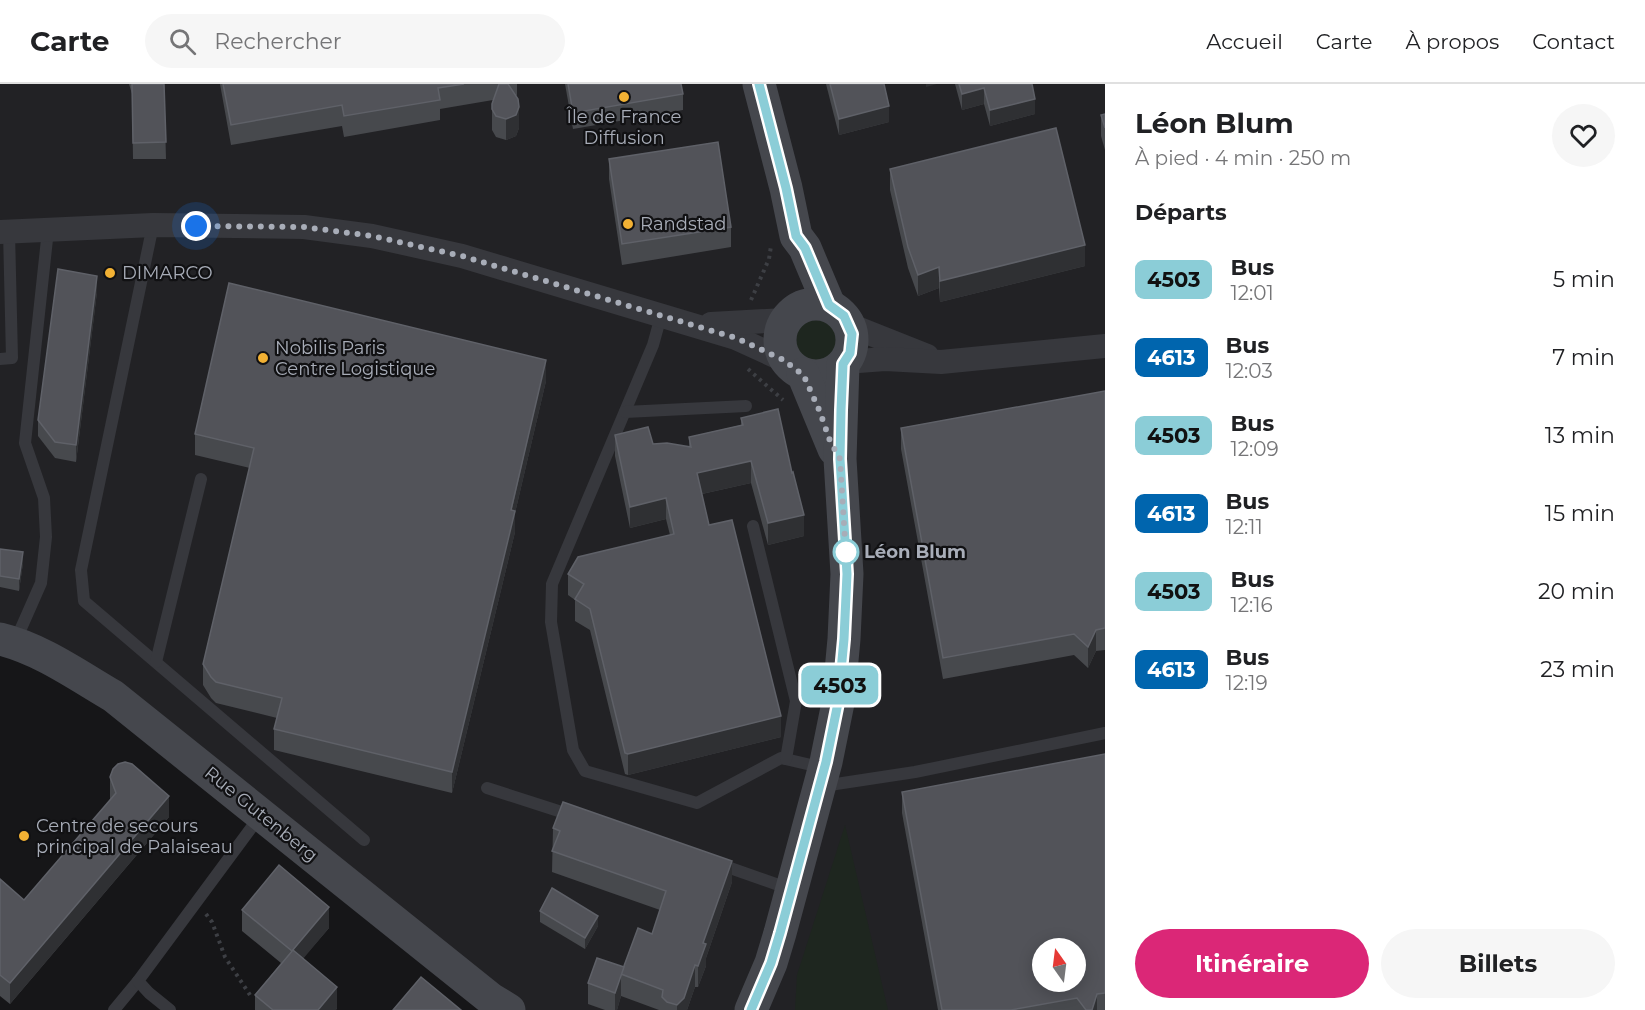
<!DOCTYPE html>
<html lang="fr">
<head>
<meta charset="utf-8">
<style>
  body { margin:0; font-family:Montserrat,sans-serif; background:#f6f6f6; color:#202124; height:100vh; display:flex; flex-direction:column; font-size:22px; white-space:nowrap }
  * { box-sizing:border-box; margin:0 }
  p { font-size:20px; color:#757577 }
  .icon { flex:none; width:33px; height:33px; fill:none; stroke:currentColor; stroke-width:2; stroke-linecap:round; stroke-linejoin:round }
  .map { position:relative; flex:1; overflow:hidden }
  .drawer { display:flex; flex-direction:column; background:#fff; width:540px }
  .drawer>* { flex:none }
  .badge { padding:0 12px; border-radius:9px; font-size:21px; line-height:39px }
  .needle { width:39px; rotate:346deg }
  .controls { position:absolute; left:1032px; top:854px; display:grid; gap:12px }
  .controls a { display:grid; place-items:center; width:54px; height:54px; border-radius:50%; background:#fff; box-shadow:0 3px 15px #0003; font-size:30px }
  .you { position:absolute; width:30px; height:30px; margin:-15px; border:4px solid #fff; border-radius:50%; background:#1a73e8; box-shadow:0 0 0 9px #1a73e833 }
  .map>.badge { position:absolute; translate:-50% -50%; box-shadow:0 0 0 3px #fff }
  h2 { padding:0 30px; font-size:22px; line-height:54px }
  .round { display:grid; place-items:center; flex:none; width:63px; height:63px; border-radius:32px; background:#f6f6f6 }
  .head { display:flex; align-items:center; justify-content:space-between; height:102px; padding:0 30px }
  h1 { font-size:28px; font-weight:700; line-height:45px }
  .button { display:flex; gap:12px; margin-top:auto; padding:12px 30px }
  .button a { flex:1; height:69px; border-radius:36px; background:#db2777; color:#fff; font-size:24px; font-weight:700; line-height:69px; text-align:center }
  .button a+a { background:#f6f6f6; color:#202124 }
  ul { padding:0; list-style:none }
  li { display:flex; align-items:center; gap:18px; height:78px; padding:0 30px }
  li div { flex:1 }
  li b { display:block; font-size:22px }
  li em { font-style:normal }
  li .badge { min-width:66px; font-weight:700; text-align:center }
  header { display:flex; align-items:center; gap:36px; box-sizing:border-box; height:84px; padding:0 30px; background:#fff; border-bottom:2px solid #e0e0e0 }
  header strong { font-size:28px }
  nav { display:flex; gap:33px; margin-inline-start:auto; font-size:21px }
  .search { width:420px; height:54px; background:#f6f6f6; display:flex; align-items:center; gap:15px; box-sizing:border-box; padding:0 21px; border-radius:33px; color:#757577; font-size:22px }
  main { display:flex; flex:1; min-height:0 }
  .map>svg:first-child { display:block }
  .built { fill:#222225; fill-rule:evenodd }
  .green { fill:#1e261f }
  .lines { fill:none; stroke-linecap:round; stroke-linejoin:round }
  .path { stroke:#3d3f44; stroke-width:4; stroke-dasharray:3 4.5; stroke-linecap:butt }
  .lane { stroke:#37383d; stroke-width:12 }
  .street { stroke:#37383d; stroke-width:24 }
  .secondary { stroke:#45474d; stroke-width:33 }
  .wall { fill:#47494d }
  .shaded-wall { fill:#2f3033 }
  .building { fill:#525359; stroke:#5f6168; stroke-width:1.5; fill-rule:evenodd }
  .line-casing { stroke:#fff; stroke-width:14 }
  .line { stroke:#8bcdd7; stroke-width:9 }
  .walk { stroke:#a8adb8; stroke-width:6; stroke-dasharray:0 10.8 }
  .poi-dot { fill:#f2b134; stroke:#111113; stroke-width:2 }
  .stop-dot { fill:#fff; stroke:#8bcdd7; stroke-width:3 }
  .labels { text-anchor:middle; stroke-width:4.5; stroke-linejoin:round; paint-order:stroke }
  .poi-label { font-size:18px; fill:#a8adb8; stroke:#111113; text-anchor:start }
  .stop-label { font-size:18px; font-weight:bold; fill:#a8adb8; stroke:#111113; text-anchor:start }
  .street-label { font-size:18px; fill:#a8adb8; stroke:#111113 }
</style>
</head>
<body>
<header>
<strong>Carte</strong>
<div class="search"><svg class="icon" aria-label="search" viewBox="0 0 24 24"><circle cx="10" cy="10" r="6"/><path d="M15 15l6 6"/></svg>Rechercher</div>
<nav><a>Accueil</a><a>Carte</a><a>À propos</a><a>Contact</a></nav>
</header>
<main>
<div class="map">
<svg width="1105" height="926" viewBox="0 0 1105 926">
  <rect width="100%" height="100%" fill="#161618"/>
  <path class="built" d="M0 0H1105V926H509L113 612 0 555ZM1042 864H1076V897H1042Z"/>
  <g class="green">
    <circle cx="816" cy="256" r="20"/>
    <path d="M845 741 888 926H795L797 891Z"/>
  </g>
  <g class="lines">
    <g class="path">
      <path d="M751 216 769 175 771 162"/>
      <path d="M748 285 783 316"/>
      <path d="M206 830 212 838 225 873 250 911"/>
    </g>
    <g class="lane">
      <path d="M153 141 81 486 84 517 364 756"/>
      <path d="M661 232 653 261 552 500 551 538 573 666 585 687 697 719 781 674 824 684"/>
      <path d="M0 275 12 274 9 148"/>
      <path d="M625 328 746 322"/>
      <path d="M753 442 796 617 786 675"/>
      <path d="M15 558 41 499 46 453 44 414 25 359 48 146"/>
      <path d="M156 578 201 395"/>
      <path d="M823 702 915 688 1105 649"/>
      <path d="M487 704 574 732"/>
      <path d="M716 779 790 805"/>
      <path d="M114 926 138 897"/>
      <path d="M170 926 149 909 138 897 260 732"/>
    </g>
    <g class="street">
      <path d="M0 148 153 141 304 143 372 152 462 172 736 254 786 277"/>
      <path d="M711 240 785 236"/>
      <path d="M849 241 927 272"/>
      <path d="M845 278 885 275 941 278 1105 262"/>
    </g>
    <g class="secondary">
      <path d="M759 0 786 104 796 152 805 164 829 221"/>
      <circle cx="816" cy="256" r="36"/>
      <path d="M803 290 834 365"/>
      <path d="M0 555C41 565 77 591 113 612L491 915 509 926"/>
      <path d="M751 926 771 879 780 849 826 678 838 619 844 555 847 490 840 375 843 281"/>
    </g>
  </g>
  <g class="wall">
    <path d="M129 0H164L166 75H133L132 10Z"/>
    <path d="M220 0H517V11L516 12 519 44 516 52 506 56 496 53 492 46V20L493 16 440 25V36L344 53 342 42 231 61Z"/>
    <path d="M565 0H681L683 10V26L573 45Z"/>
    <path d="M826 0H884L889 38 839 51Z"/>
    <path d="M955 0H1032L1035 30 990 42 984 20 962 26Z"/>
    <path d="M1105 30V66L1101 52V31Z"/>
    <path d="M609 75 731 143V163L622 181 609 95Z"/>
    <path d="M890 85 1085 182 940 218 939 204 918 212 908 184 890 106Z"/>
    <path d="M97 208 76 378 55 374 38 352V336Z"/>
    <path d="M546 297 515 429V448L452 709 274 666V645L277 634 216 619 211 614 203 601V580L250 384 195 371V350Z"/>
    <path d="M1105 307V566L1096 567 1088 584 1074 571 943 595 901 365V344Z"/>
    <path d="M741 334 804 452 768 461 751 399 702 410 709 441 781 653 628 691 625 690 590 546 575 537V516L568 511V490L670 451 666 435 630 444 615 372V351L653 360 689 363V353L741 341Z"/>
    <path d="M0 465 23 479 19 507 0 503Z"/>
    <path d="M1105 670V926H938L902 729V708Z"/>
    <path d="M110 693 169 733 10 920 0 912V795L24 816 110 716Z"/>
    <path d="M553 744 732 798 706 874V882L698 903H695L687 926H659L621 912 617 926H605L588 920V899L624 883 652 850 660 826 552 788Z"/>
    <path d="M242 826 329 844 303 874 337 924 336 926H255V911L281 879 242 847Z"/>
    <path d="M540 827 598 842 585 865 540 838Z"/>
  </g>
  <g class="shaded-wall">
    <path d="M926 0H937L926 3Z"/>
    <path d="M984 4V20L962 26V10Z"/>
    <path d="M1035 15V30L990 42V26Z"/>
    <path d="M889 22V38L839 51V35Z"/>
    <path d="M519 23V44L516 52 506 56V35Z"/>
    <path d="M1085 161V182L940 218V197Z"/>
    <path d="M939 183V204L918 212V191Z"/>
    <path d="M97 192V208L76 378V361Z"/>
    <path d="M546 276V297L515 429V448L452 709V688Z"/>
    <path d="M751 377V399L697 411V389Z"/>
    <path d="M666 414V435L630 444V423Z"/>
    <path d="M804 431V452L768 461V439Z"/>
    <path d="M23 468V479L19 507V495Z"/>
    <path d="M1096 546V567L1088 584V563Z"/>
    <path d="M781 632V653L628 691V670Z"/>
    <path d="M169 712V733L10 920V899Z"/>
    <path d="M732 777V798L706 874V882L698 903V882L703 859Z"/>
    <path d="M329 823V844L292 888V867Z"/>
    <path d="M598 832V842L585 865V854Z"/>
    <path d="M695 881V903L687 926H677V921Z"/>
    <path d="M621 891V912L617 926H615V909Z"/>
    <path d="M337 903V924L336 926H318Z"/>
    <path d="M1097 910V926H1092Z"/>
  </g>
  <g class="building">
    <path d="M132 0H164L166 58 133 59Z"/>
    <path d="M223 0H464L438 4 440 16 344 32 342 21 231 41Z"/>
    <path d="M499 0H508L518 15 519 23 516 31 506 35 496 32 492 25V20Z"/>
    <path d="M568 0H681L683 10 573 29Z"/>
    <path d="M830 0H884L889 22 839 35Z"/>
    <path d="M959 0H1032L1035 15 990 26 984 4 962 10Z"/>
    <path d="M1105 30V44L1101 31Z"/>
    <path d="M1056 44 1085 161 940 197 939 183 918 191 908 163 890 85Z"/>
    <path d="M718 58 731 143 622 160 609 75Z"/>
    <path d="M58 185 97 192 76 361 55 358 38 336Z"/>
    <path d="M229 199 546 276 511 426 515 427 452 688 274 645 282 614 216 598 211 593 203 580 254 364 195 350Z"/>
    <path d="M1105 307V544L1096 546 1088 563 1074 550 943 574 901 344Z"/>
    <path d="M778 325 792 389 793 388 804 431 768 439 751 377 697 389 709 441 732 436 781 632 628 670 625 669 590 525 575 515 584 500 568 490 578 473 674 450 666 414 630 423 615 351 648 343 653 360 667 359 691 363 689 353 743 341 741 334Z"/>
    <path d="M0 465 23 468 19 495 0 492Z"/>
    <path d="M1105 670V909L1097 910 1092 926H1086L1077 914 1011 926H942L902 708ZM1042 864H1076V897H1042Z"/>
    <path d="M125 678 132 680 169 712 10 899 0 891V795L24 816 116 709 110 693 113 685 118 680Z"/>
    <path d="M563 718 732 777 703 859 706 860 698 882 695 881 684 914 677 921 667 918 662 913 663 906 621 890 638 844 652 850 666 807 552 767 560 747 553 744Z"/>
    <path d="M279 781 329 823 292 867 242 826Z"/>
    <path d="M552 804 598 832 585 854 540 827Z"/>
    <path d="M293 866 337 903 318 926H273L255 911Z"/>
    <path d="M597 874 624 883 615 909 588 899Z"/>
    <path d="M421 893 461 926H393Z"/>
  </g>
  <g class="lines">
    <g class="line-casing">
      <path id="line" d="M751 926 771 879 780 849 826 678 838 619 844 555 847 490 840 375 841 326 843 280 850 269 852 250 844 232 829 221 805 164 796 152 786 104 759 0"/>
    </g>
    <use href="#line" class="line"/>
    <path class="walk" d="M196 142 304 143 372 152 462 172 736 254 786 277 794 285 803 290 820 328 830 357 840 375 846 472V468"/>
  </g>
  <g class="poi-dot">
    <circle cx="624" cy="13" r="6"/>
    <circle cx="628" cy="140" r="6"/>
    <circle cx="110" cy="189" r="6"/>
    <circle cx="263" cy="274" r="6"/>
    <circle cx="24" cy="752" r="6"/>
  </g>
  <circle class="stop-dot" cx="846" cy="468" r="12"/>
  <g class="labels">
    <g class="poi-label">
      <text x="624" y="39" text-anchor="middle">Île de France<tspan x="624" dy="21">Diffusion</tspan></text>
      <text x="640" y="146">Randstad</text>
      <text x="122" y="195">DIMARCO</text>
      <text x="275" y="270">Nobilis Paris<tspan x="275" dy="21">Centre Logistique</tspan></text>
      <text x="36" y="748">Centre de secours<tspan x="36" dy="21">principal de Palaiseau</tspan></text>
    </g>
    <g class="stop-label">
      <text x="864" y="474">Léon Blum</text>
    </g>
    <g class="street-label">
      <text transform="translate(261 730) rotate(39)" y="6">Rue Gutenberg</text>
    </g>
  </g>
</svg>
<div class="controls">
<a><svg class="needle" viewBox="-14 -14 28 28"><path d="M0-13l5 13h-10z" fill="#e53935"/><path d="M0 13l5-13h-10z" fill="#757577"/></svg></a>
</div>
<div class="you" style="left:196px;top:142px"></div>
<b class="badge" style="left:840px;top:601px;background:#8bcdd7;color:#111">4503</b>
</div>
<section class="drawer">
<div class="head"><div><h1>Léon Blum</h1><p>À pied · 4 min · 250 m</p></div><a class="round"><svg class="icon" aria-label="heart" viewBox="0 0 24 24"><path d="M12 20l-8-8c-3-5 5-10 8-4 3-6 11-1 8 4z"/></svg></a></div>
<h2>Départs</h2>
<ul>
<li><span class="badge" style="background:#8bcdd7;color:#111">4503</span><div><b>Bus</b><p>12:01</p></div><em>5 min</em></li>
<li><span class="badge" style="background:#0065ae;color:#fff">4613</span><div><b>Bus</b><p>12:03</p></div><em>7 min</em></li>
<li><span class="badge" style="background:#8bcdd7;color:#111">4503</span><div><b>Bus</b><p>12:09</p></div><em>13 min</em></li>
<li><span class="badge" style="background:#0065ae;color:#fff">4613</span><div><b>Bus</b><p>12:11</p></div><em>15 min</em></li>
<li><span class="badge" style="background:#8bcdd7;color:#111">4503</span><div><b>Bus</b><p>12:16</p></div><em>20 min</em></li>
<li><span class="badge" style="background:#0065ae;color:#fff">4613</span><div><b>Bus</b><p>12:19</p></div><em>23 min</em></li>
</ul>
<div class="button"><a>Itinéraire</a><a>Billets</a></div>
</section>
</main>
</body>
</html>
